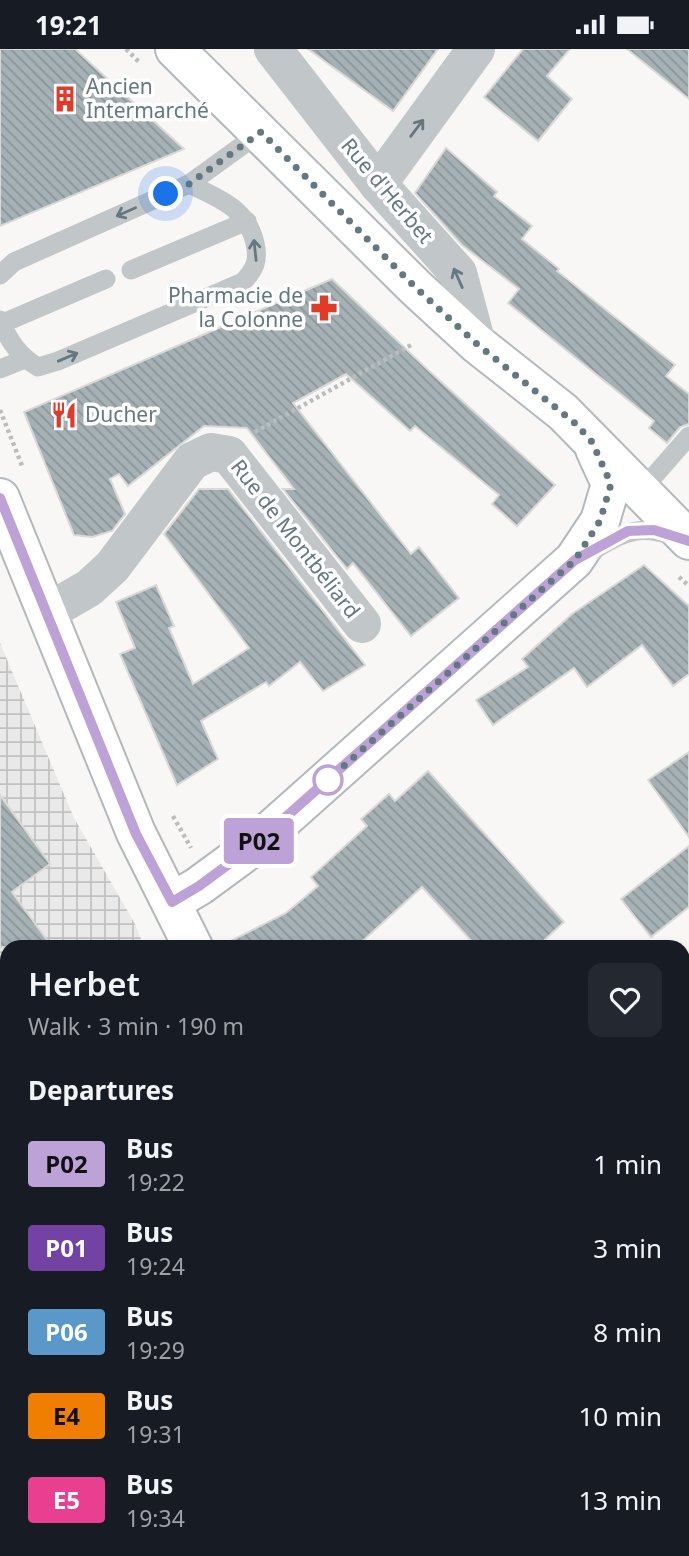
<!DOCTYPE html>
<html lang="en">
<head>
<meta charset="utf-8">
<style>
  body { margin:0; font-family:"Noto Sans",sans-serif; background:#242831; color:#f1f3f6; height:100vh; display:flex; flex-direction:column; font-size:26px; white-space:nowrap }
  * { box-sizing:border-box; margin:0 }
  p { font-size:23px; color:#9ea1a6 }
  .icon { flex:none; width:38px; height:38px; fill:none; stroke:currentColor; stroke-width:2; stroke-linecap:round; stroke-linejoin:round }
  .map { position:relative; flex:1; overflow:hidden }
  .side { position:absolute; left:0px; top:891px; width:690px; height:618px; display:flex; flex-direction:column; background:#171b24; border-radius:21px 21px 0 0; box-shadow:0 4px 10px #0003 }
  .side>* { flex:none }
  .badge { padding:0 14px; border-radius:5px; font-size:24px; line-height:46px }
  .you { position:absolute; width:35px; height:35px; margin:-18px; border:5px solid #fff; border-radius:50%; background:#1a73e8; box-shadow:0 0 0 10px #1a73e833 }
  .map>.badge { position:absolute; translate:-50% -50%; box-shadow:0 0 0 4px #fff }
  h2 { padding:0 28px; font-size:26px; line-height:63px }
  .round { display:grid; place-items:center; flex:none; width:74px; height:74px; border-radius:14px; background:#242831 }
  .summary { display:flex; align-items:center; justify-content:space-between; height:119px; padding:0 28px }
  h1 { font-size:33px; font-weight:600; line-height:52px }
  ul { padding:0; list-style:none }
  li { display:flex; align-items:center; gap:21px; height:84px; padding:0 28px }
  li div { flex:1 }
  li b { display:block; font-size:26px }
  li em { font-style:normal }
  li .badge { min-width:77px; font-weight:700; text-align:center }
  .status { display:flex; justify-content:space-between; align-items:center; height:49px; padding:0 35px; background:#171b24; direction:ltr }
  .status svg { height:19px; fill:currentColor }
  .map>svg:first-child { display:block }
  .built { fill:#e8e9e8 }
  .industrial { fill:url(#industrial-grid) }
  .building { fill:url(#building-back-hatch); stroke:#d9d9d7; stroke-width:2 }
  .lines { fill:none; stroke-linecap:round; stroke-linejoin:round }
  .primary-casing { stroke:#b2b8bb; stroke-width:42 }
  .path { stroke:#b9bdbf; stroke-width:4.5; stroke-dasharray:3.5 3.5; stroke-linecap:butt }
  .lane { stroke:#c1c6c9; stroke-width:19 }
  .street { stroke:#c1c6c9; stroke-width:38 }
  .primary { stroke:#fff; stroke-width:38 }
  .oneway { stroke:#637880 }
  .line-casing { stroke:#fff; stroke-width:16 }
  .line { stroke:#bda2d8; stroke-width:10 }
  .walk { stroke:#637880; stroke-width:7; stroke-dasharray:0 12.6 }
  .stop-dot { fill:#fff; stroke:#bda2d8; stroke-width:3.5 }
  .labels { text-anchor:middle; stroke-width:7; stroke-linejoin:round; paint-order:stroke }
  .poi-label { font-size:21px; fill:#637880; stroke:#fff; text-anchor:start }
  .street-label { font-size:21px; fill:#637880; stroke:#fff }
</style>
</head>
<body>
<div class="status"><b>19:21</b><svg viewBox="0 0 49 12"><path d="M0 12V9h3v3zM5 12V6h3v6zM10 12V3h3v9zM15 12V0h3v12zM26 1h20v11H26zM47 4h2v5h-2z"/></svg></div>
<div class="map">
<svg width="689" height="1507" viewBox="0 0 689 1507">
  <defs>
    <pattern id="industrial-grid" width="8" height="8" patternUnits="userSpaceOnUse" patternTransform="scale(1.75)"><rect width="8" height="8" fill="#e8e9e8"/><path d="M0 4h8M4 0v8" fill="none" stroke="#c0c2c1"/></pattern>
    <pattern id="building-back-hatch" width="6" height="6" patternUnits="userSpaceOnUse" patternTransform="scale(1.75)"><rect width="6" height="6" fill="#a5b1b4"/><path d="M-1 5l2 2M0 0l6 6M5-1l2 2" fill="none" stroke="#8a9598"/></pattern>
  </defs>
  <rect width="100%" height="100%" fill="#f8f7f5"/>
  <path class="built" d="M303 1502H403L405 1507H296Z"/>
  <path class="industrial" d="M0 594 74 769 135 875 144 898H7V1502H298L290 1507H0Z"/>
  <g class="building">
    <path d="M0 0H75L184 100 0 177Z"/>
    <path d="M308 0H438L393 62Z"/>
    <path d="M523 0H570L547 27 572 50 538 92 484 48Z"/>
    <path d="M627 0H689V50Z"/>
    <path d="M446 99 497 143 494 147 532 177 522 190 559 220 557 222 675 316 666 327 689 345V375L680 378 667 394 649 379 654 372 508 254 519 240 462 196 415 144Z"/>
    <path d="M332 230 427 320 555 436 517 477 492 455 499 446 415 377 410 382 346 325 293 354 411 505 419 498 459 549 411 587 353 514 347 520 283 440H294L247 379 204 377 128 437 119 425 110 430 125 465 112 482 92 488 74 486 24 363Z"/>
    <path d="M199 440H228L365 616 323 642 300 613 269 637 266 633 201 672 218 710 177 736 120 605 135 599 116 553 156 536 174 577 169 579 193 635 249 599 164 485Z"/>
    <path d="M644 516 689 557V625L673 637 642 596 587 638 574 619 493 676 476 651 528 618 522 610 572 565Z"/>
    <path d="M689 703V788L648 731Z"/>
    <path d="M428 722 564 873 537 898H477L422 838 356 898H219L286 864 318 837 311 828 367 777 361 770 389 745 395 752Z"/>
    <path d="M0 746 50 815 12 843 52 898H0Z"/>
    <path d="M689 797V858L651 888 621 850Z"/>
  </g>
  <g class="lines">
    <g class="primary-casing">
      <g id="primary">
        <path d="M175 0 415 238 477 295 563 363 689 491"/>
        <path d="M0 449 136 784 193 898"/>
        <path d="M172 853 199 837 252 798 574 511 600 472 611 435 595 400"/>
        <path d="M454 1502 457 1507"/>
      </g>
    </g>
    <g class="path">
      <path d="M126 0 139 13"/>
      <path d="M0 361 23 419"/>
      <path d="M255 383 413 295"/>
      <path d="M679 528 689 537"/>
      <path d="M173 767 191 799"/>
    </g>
    <g class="lane">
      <path d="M131 221 247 172"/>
      <path d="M0 226 14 213 189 135 261 83"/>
      <path d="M0 271C9 292 19 307 38 318L58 312 243 233C255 220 259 212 255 194 247 159 218 149 189 135"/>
      <path d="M1 275 106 230"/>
      <path d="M0 320 25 310"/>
      <path d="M640 443 689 387"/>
      <path d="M588 504C625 484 634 474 677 488"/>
    </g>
    <g class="street">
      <path d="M273 0 378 135 458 224 477 295"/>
      <path d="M378 135 476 0"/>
      <path d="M46 564 89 539 112 518 192 412 211 403 229 406 362 575"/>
      <path d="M682 1322 689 1317"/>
    </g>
    <use href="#primary" class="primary"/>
  </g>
  <defs><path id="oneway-shaft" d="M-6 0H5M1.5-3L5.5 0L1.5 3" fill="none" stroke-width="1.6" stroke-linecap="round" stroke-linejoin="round" transform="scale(1.75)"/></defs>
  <g class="oneway">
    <use href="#oneway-shaft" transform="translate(417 79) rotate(-53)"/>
    <use href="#oneway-shaft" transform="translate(126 163) rotate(156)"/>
    <use href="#oneway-shaft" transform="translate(255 201) rotate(-96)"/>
    <use href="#oneway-shaft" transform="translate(458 229) rotate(-114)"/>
    <use href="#oneway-shaft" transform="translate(68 308) rotate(-23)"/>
  </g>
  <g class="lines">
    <g class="line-casing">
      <path id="line" d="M0 449 136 785 172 853 199 837 252 798 575 511 628 482 654 481 689 492"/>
    </g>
    <use href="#line" class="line"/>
    <path class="walk" d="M166 145 189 135 261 83 415 238 477 295 576 375 592 393 611 435 600 472 575 511 328 731"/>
  </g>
  <defs>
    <g id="building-bare" transform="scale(2.1)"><path d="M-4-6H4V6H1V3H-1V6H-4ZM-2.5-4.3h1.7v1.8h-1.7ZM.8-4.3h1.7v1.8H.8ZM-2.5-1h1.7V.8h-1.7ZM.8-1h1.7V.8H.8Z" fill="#e33929" stroke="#fff" stroke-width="2.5" paint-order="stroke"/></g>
    <g id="pharmacy-bare" transform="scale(2.1)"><path d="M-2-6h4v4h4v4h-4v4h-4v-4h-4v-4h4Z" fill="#e33929" stroke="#fff" stroke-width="2.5" paint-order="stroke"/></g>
    <g id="restaurant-bare" transform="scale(2.1)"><path d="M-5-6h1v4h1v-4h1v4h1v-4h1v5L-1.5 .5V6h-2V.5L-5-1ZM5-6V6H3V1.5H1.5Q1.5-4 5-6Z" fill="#e33929" stroke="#fff" stroke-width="2.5" paint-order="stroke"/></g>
  </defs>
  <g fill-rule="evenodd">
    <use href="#building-bare" x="65" y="50"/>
    <use href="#pharmacy-bare" x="324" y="259"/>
    <use href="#restaurant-bare" x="64" y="366"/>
  </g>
  <circle class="stop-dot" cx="328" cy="731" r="14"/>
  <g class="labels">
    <g class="poi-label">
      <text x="86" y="45">Ancien<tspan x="86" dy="24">Intermarché</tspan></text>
      <text x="303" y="254" text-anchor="end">Pharmacie de<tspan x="303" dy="24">la Colonne</tspan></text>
      <text x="85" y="373">Ducher</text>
    </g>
    <g class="street-label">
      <text transform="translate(387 142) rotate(50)" y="7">Rue d'Herbet</text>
      <text transform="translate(295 490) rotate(52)" y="7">Rue de Montbéliard</text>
    </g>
  </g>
</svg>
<div class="you" style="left:166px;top:145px"></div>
<b class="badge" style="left:259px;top:792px;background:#bda2d8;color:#111">P02</b>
<section class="side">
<div class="summary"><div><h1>Herbet</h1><p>Walk · 3 min · 190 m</p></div><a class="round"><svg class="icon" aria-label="heart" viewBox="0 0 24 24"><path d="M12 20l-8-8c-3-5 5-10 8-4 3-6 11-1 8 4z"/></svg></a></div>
<h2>Departures</h2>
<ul>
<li><span class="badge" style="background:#bda2d8;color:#111">P02</span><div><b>Bus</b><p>19:22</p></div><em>1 min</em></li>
<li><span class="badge" style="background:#7243a5;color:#fff">P01</span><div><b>Bus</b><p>19:24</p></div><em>3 min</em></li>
<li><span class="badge" style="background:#5998c8;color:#fff">P06</span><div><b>Bus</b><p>19:29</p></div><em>8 min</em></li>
<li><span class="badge" style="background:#f07e00;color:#111">E4</span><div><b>Bus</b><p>19:31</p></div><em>10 min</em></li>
<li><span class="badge" style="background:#ea3f91;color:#fff">E5</span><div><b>Bus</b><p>19:34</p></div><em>13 min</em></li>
</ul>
</section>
</div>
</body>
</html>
